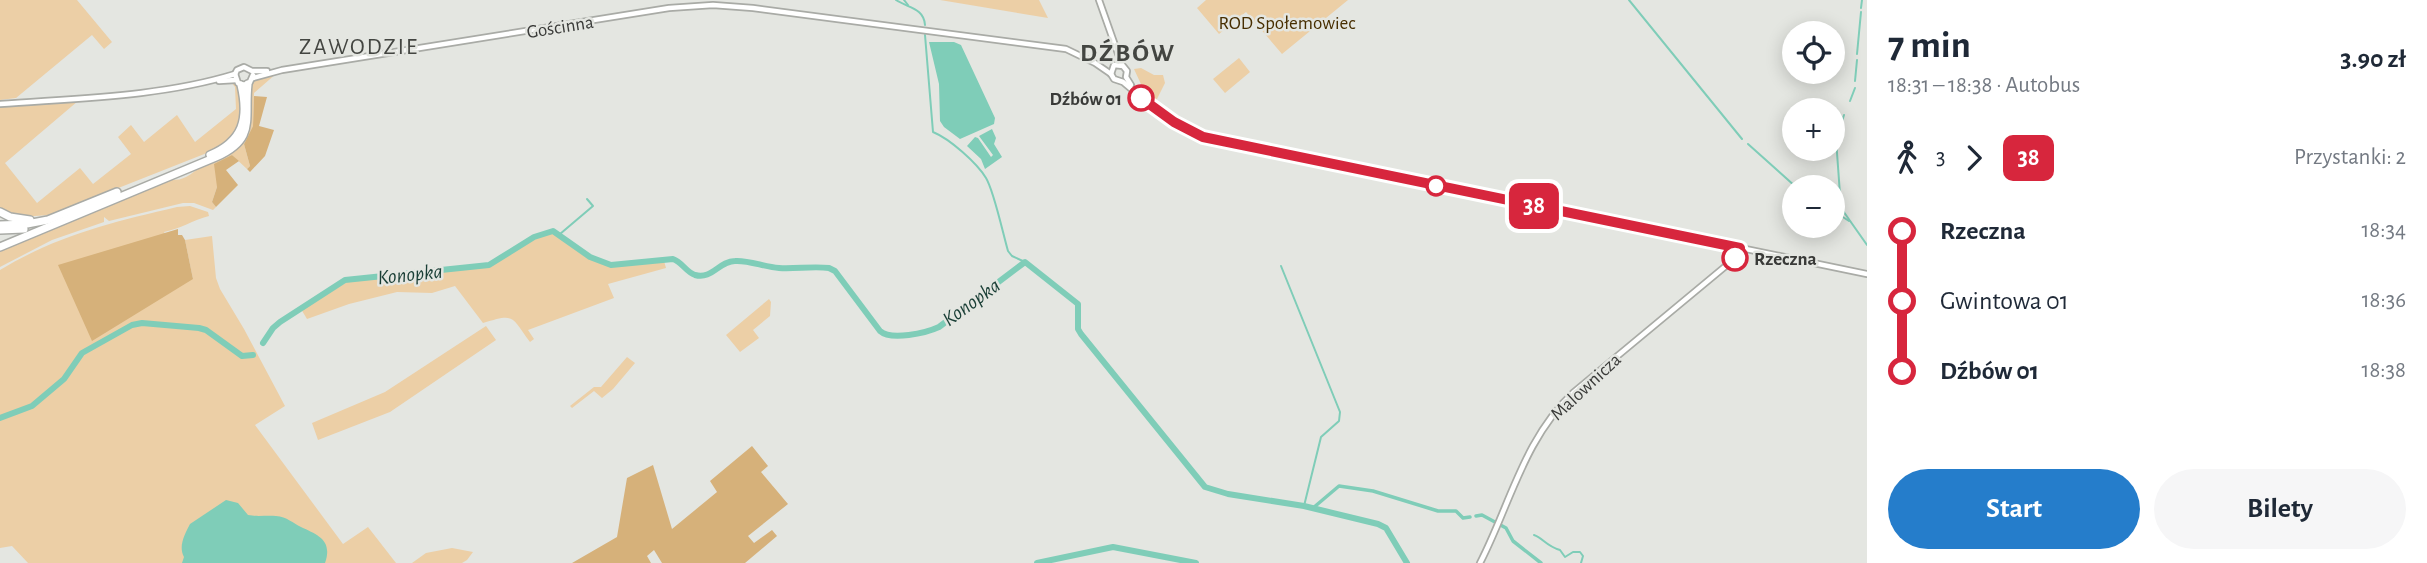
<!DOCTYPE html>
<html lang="pl">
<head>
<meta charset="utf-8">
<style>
  body { margin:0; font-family:"Alegreya Sans",sans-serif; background:#f6f6f7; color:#1f2937; height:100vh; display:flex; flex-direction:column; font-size:26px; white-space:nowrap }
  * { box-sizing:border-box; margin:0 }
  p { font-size:23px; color:#747a83 }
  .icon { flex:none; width:38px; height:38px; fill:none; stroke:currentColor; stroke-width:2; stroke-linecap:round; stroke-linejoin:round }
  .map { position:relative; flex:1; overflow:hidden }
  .drawer { display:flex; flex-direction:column; background:#fff; width:560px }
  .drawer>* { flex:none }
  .badge { padding:0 14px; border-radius:10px; font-size:24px; line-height:46px }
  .buttons { position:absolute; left:1782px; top:21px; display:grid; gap:14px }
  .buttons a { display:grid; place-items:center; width:63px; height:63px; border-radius:50%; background:#fff; box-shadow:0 4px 18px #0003; font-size:35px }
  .map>.badge { position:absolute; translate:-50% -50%; box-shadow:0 0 0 4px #fff }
  .legs { display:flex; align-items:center; gap:10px; height:77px; padding:0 21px; font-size:23px }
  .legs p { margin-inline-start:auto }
  .headline { display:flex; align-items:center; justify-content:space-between; height:119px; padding:0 21px }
  h1 { font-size:38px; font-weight:600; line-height:52px }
  .primary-button { display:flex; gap:14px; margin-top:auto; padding:14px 21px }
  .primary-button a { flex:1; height:80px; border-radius:42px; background:#257dcb; color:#fff; font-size:28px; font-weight:600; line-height:80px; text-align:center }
  .primary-button a+a { background:#f6f6f7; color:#1f2937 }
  ul { padding:0 21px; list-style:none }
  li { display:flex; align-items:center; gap:24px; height:70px; font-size:26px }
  li i { display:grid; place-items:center; width:10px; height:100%; margin:0 9px; background:currentColor }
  li i::after { content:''; width:18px; height:18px; margin:-9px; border:5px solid; border-radius:50%; background:#fff }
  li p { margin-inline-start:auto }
  li:first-child i { background:linear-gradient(#0000 50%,currentColor 0) }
  li:last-child i { background:linear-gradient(currentColor 50%,#0000 0) }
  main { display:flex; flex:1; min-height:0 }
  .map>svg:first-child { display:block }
  .green { fill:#eccfa6 }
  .forest { fill:#d6b17a }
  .water { fill:#7fcdb8 }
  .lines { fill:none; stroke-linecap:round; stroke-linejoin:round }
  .stream { stroke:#7fcdb8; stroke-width:2 }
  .canal { stroke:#7fcdb8; stroke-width:3.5 }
  .river { stroke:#7fcdb8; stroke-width:6 }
  .secondary-casing { stroke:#a9aba6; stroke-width:8 }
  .highway-casing { stroke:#a9aba6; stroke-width:10 }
  .secondary { stroke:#fff; stroke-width:4.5 }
  .highway { stroke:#fff; stroke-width:7 }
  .line-1-casing { stroke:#fff; stroke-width:16 }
  .line-1 { stroke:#d7263d; stroke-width:10 }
  .stop-1-dot { fill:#fff; stroke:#d7263d; stroke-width:3.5 }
  .labels { text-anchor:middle; stroke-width:5; stroke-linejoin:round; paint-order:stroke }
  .park-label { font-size:19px; fill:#472e00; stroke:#e4e6e1 }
  .street-label { font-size:19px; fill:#393a38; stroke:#e4e6e1 }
  .stop-label { font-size:19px; font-weight:bold; fill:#393a38; stroke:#e4e6e1; text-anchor:end }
  .water-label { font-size:21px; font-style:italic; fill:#193e35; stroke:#e4e6e1 }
  .quarter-label { font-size:23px; letter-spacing:2px; fill:#434541; stroke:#e4e6e1 }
  .district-label { font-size:26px; font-weight:bold; letter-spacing:2px; fill:#434541; stroke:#e4e6e1 }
</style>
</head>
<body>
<main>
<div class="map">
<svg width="1867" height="563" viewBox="0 0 1867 563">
  <rect width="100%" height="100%" fill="#e4e6e1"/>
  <g class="green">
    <path d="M0 0H77L112 42 104 49 92 35 16 98 0 100Z"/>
    <path d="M940 0H1039L1048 18Z"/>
    <path d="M1206 0H1348L1282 54 1246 12 1219 34 1197 8Z"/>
    <path d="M1239 58 1250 72 1225 93 1213 79Z"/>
    <path d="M1141 68 1154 75H1163L1165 83 1156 101 1146 95 1134 69Z"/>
    <path d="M277 73 254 93 253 126 244 144 250 166 247 169 232 155 217 173V187L212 202 216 207 213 210 194 203H183L109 221 104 217V222L52 240 0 267V251L170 179C183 183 193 172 203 165 227 151 252 151 250 114 250 106 247 94 250 87 254 76 268 76 277 73Z"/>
    <path d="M231 82 239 86 241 113 235 134 217 149 50 215 19 217 0 208V107L78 101 5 163 37 203 80 168 93 184 131 154 118 137 131 125 144 142 177 115 195 142 236 109 235 87Z"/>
    <path d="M190 206 208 212 209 216C193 220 180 229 164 232L193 279 185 240 212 236 216 278 220 289 244 329 285 406 255 425 343 544 368 527 396 563H28L12 546 0 548V270C58 235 113 222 177 207Z"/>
    <path d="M550 232C563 234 571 247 582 254 607 271 636 265 664 261L666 268 608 284 614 298 528 330 534 339 530 342C511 316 515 313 483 323L455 286 432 293 397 292 349 304 307 319 301 309 347 282 490 267 536 238Z"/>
    <path d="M769 299 771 302 770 316 753 330 759 338 740 352 726 335Z"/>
    <path d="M486 326 496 340 390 412 318 440 312 423 385 392Z"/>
    <path d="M627 357 635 363 613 389 602 398 594 391 572 408 570 406 594 387H601Z"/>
    <path d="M452 548 473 552 467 560 462 563H412L426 553Z"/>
  </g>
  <g class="forest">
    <path d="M254 96 267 97 259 126 274 130 265 156 250 172 247 169 250 166 244 144 253 126Z"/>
    <path d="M232 155 239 161 226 170 238 185 216 207 212 202 217 187 214 164Z"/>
    <path d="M178 229V235H182L185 240 193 279 92 341 58 265Z"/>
    <path d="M752 446 768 466 761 472 788 504 748 536 754 543 772 530 777 536 745 563H662L654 550 647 556 651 563H572L617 537 627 478 653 465 672 529 717 492 710 481Z"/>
  </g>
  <g class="water">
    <path d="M929 42H954L961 45 995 118 994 124 960 139 944 127 940 121 939 84Z"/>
    <path d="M992 129 996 138 994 144 1002 157 985 169 981 159 967 146 975 137 978 138 991 157 993 155 979 136Z"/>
    <path d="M226 500 238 503 248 515C258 517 267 515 276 516 287 517 293 523 301 527 318 535 333 540 325 563H182L184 557C178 546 185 534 190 524Z"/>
  </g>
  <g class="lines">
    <g class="stream">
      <path d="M896 0C908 8 924 8 925 25"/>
      <path d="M904 0 908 5"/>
      <path d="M1629 0 1742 139"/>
      <path d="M1861 8 1862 0"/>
      <path d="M925 35 933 132C950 139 977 163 986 178 994 191 1003 234 1008 251L1012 256 1025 262"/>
      <path d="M1857 54 1861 12"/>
      <path d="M1855 81 1857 60"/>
      <path d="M1850 101 1855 88"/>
      <path d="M1844 115 1836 139 1841 208 1867 245"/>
      <path d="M1748 144 1796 187"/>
      <path d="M1832 210 1849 221"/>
      <path d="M560 234 593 206 587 199"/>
      <path d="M1281 266 1340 412 1339 421 1321 437 1304 506"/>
      <path d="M1534 535C1543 538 1546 546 1560 550L1565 557 1573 552H1580L1583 556 1581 563"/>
    </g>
    <g class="canal">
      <path d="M1313 508 1339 486 1373 491 1438 511H1456L1463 518 1470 517"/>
      <path d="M1476 516 1482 515 1506 528 1513 541 1541 563"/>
    </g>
    <g class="river">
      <path d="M263 343 273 328 280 322 345 280 489 265 534 237 553 231 590 257 611 265 673 259C682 262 686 272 695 275 712 280 719 261 735 261 749 260 764 267 779 268 796 269 813 266 829 268L835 271 880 331C891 341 926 333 939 327L1025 262 1078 304V329L1081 334 1205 487 1228 494 1304 506 1378 524 1386 528 1407 563"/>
      <path d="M0 418 32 406 64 379 82 353 132 325 142 323 199 328 206 330 242 356 253 355"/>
      <path d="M1037 563 1113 547 1196 563"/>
    </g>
    <g class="secondary-casing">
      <g id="secondary">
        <path d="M1099 0 1122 65"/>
        <path d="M235 74 237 70 244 67 252 71H267"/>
        <path d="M235 74 238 83 244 85 250 82 253 75"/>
        <path d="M1111 74 1114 65 1123 66 1127 71 1126 77 1131 85"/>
        <path d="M253 78 282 70 669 8 713 5 753 8 1066 49 1095 63 1111 74 1114 79 1123 82 1161 114 1186 129 1203 137 1867 274"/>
        <path d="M219 81 236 80"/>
        <path d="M0 104C78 98 160 97 235 74"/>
        <path d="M1480 563C1510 505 1524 438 1574 392L1733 260 1740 248"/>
      </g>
    </g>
    <g class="highway-casing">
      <g id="highway">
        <path d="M210 155C243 141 249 119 241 85"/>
        <path d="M0 212 10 217 30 220"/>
        <path d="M0 225 27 224 48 220 117 192"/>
        <path d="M0 230 24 229"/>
        <path d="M0 247 216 157C257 139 244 119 248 84"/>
      </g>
    </g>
    <use href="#secondary" class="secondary"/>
    <use href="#highway" class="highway"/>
  </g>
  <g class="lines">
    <g class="line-1-casing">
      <path id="line-1" d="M1141 98 1174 122 1203 137 1740 248 1735 258"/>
    </g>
    <use href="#line-1" class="line-1"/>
  </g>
  <g class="stop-1-dot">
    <circle cx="1141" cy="98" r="12"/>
    <circle cx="1436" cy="186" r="9"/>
    <circle cx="1735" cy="258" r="12"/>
  </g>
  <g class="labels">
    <g class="park-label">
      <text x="1287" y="29">ROD Społemowiec</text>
    </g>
    <g class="street-label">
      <text transform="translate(560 26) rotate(-9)" y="7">Gościnna</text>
      <text transform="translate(1585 386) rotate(-43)" y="7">Malownicza</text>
    </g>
    <g class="stop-label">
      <text x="1122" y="105">Dźbów 01</text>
      <text x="1754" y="265" text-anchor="start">Rzeczna</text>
    </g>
    <g class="water-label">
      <text transform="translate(410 274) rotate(-6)" y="7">Konopka</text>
      <text transform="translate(971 302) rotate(-36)" y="7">Konopka</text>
    </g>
    <g class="quarter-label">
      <text x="359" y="54">ZAWODZIE</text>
    </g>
    <g class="district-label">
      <text x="1128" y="61">DŹBÓW</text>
    </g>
  </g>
</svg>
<div class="buttons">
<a><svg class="icon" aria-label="locate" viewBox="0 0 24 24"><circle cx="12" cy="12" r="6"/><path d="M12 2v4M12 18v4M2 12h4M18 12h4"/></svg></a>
<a>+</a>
<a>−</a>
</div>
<b class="badge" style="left:1534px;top:206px;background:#d7263d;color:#fff">38</b>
</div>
<section class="drawer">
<div class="headline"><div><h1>7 min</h1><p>18:31 – 18:38 · Autobus</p></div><b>3.90 zł</b></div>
<div class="legs"><svg class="icon" aria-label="walk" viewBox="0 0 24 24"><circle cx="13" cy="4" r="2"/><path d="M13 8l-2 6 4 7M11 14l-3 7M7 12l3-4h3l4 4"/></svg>3<svg class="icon" aria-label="forward" viewBox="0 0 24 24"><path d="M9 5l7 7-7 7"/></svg><b class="badge" style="background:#d7263d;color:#fff">38</b><p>Przystanki: 2</p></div>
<ul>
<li><i style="color:#d7263d"></i><b>Rzeczna</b><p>18:34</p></li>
<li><i style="color:#d7263d"></i><span>Gwintowa 01</span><p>18:36</p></li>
<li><i style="color:#d7263d"></i><b>Dźbów 01</b><p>18:38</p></li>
</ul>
<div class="primary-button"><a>Start</a><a>Bilety</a></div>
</section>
</main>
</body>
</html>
